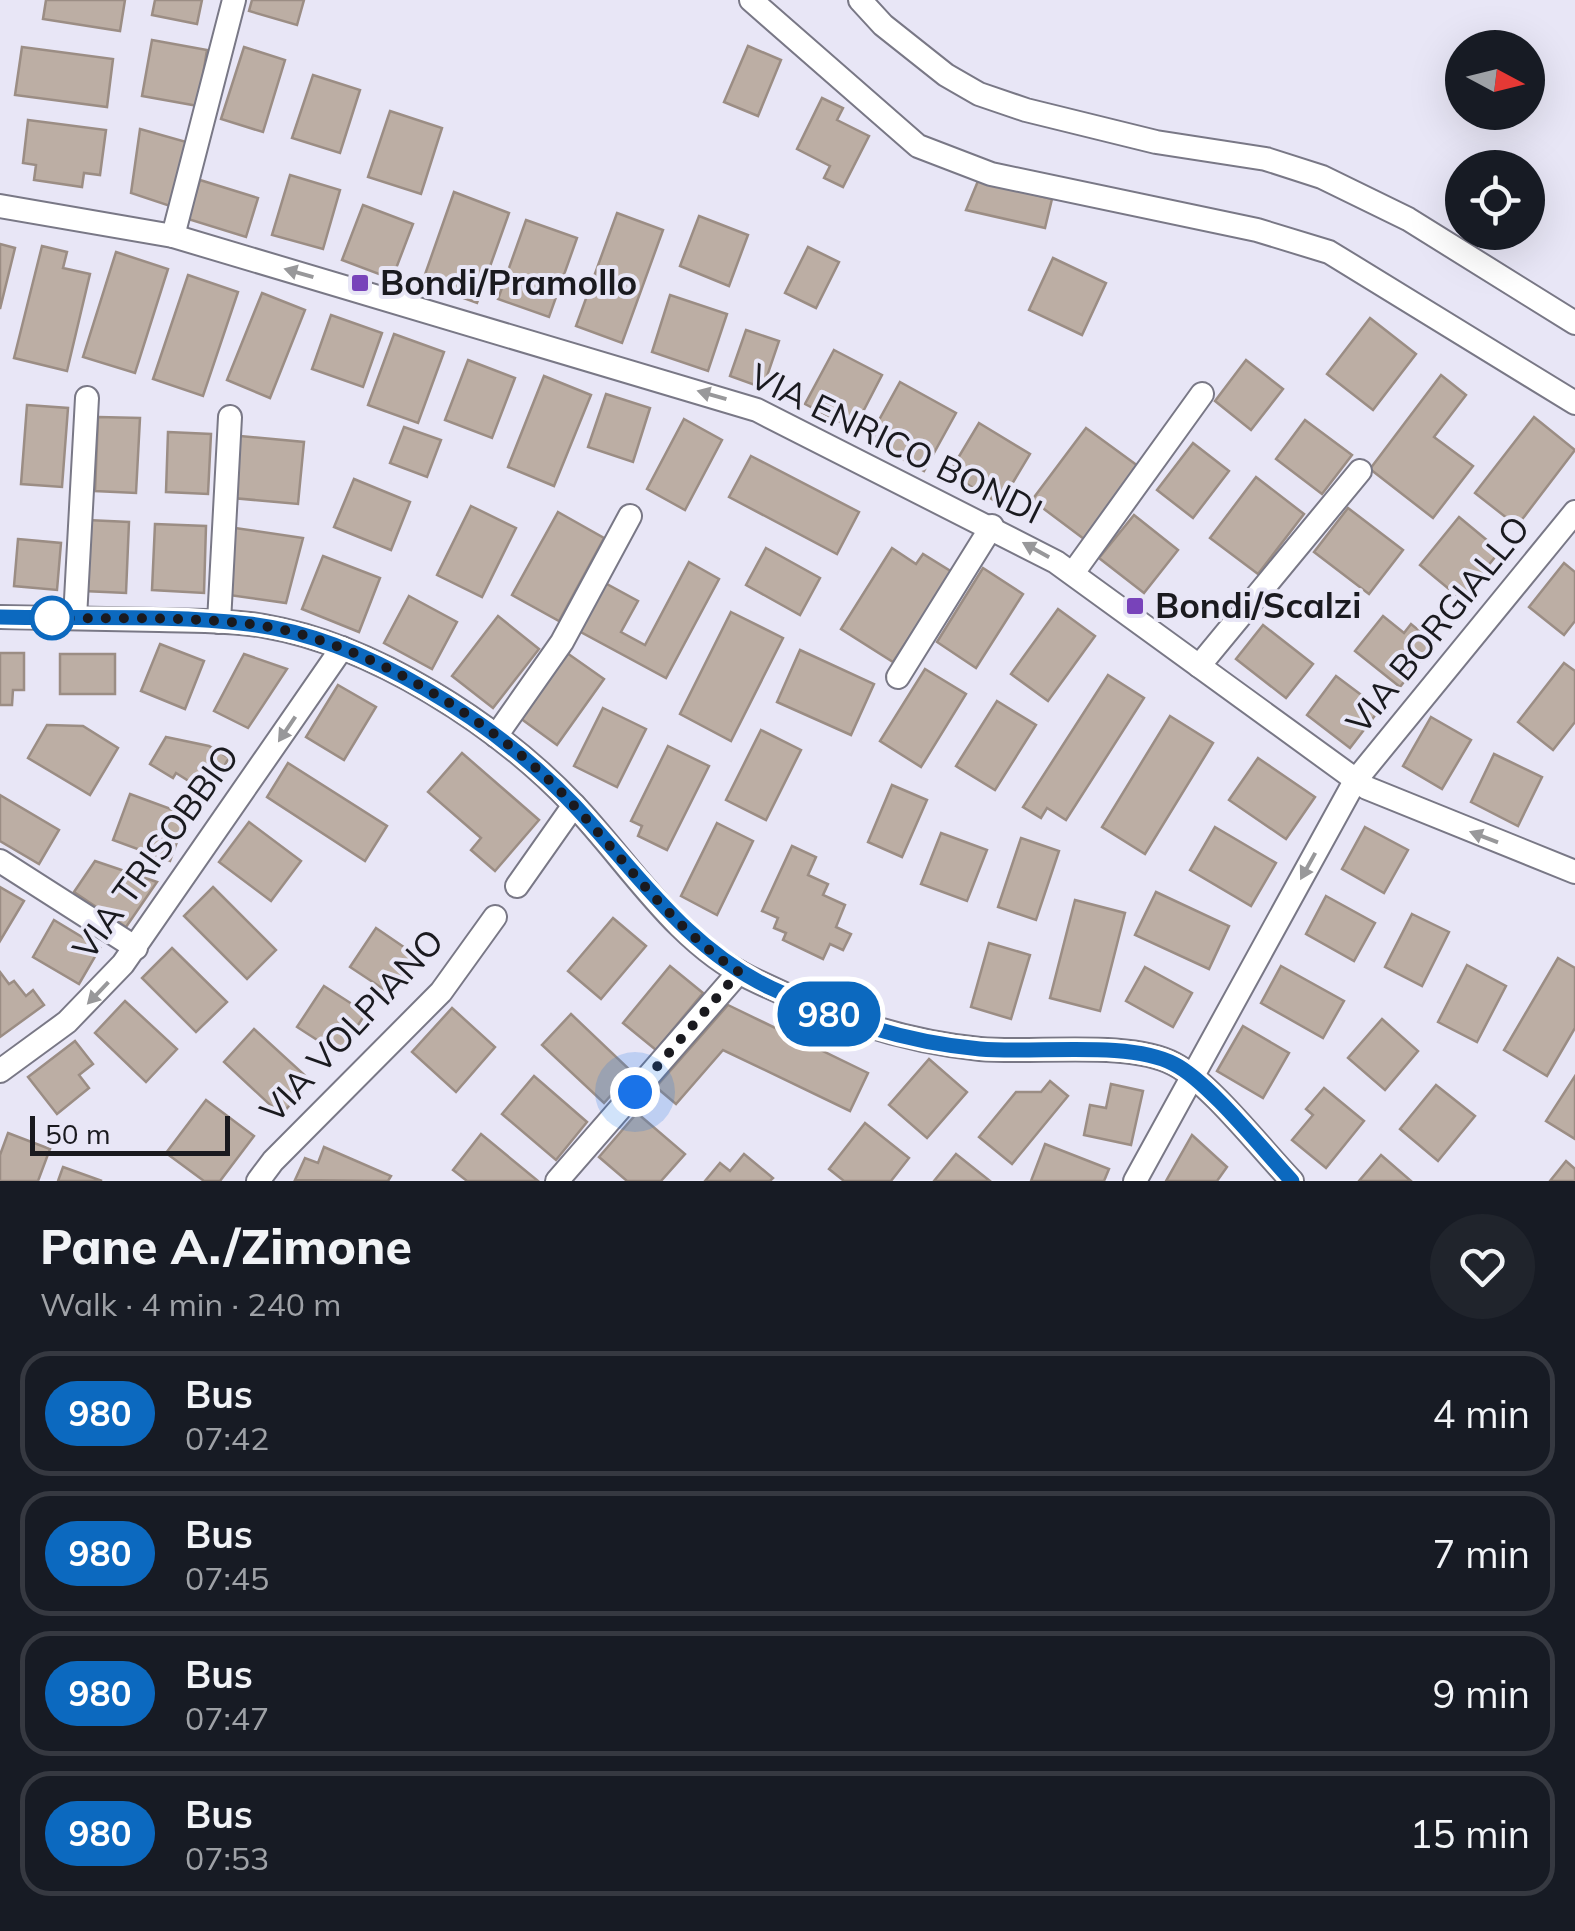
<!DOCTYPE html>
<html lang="en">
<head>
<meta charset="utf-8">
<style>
  body { margin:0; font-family:Mulish,sans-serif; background:#20242c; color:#f1f3f6; height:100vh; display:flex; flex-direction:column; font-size:38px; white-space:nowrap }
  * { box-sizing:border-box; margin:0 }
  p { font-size:32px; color:#9ea1a6 }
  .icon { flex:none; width:55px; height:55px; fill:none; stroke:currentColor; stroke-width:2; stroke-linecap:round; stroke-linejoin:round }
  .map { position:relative; height:1181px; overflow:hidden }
  .drawer { display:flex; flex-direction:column; background:#171b24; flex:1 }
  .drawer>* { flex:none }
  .badge { padding:0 20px; border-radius:32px; font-size:35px; line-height:65px }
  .needle { width:65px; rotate:97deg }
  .tools { position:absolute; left:1445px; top:30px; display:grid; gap:20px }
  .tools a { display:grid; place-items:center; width:100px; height:100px; border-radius:50%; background:#171b24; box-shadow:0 10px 40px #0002; font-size:50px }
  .scale { position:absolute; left:30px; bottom:25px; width:200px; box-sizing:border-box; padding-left:10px; border:5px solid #1a1a1f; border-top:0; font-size:28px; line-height:35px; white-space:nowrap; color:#1a1a1f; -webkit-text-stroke:8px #e8e6f6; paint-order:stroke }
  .you { position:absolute; width:50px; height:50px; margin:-25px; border:8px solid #fff; border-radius:50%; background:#1a73e8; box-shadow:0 0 0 15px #1a73e833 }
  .map>.badge { position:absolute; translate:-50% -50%; box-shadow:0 0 0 5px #fff }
  .round { display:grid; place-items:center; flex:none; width:105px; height:105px; border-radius:52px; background:#20242c }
  .overview { display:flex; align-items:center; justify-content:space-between; height:170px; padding:0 40px }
  h1 { font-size:48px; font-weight:800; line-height:75px }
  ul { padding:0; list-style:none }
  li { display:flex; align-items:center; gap:30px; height:125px; margin:0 20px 15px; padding:0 20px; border:5px solid #363941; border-radius:30px }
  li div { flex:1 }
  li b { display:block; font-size:38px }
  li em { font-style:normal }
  li .badge { min-width:110px; font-weight:700; text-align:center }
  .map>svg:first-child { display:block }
  .building { fill:#bcaea4; stroke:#9b8d84; stroke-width:2.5 }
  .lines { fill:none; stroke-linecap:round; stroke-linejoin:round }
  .street-casing { stroke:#797886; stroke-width:26 }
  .street { stroke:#fff; stroke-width:22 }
  .oneway { fill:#98989a }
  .line-casing { stroke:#fff; stroke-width:22 }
  .line { stroke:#0c69bf; stroke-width:15 }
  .walk { stroke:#1a1a1f; stroke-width:10; stroke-dasharray:0 18 }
  .poi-dot { fill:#7843ba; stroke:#e8e6f6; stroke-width:4 }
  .stop-dot { fill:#fff; stroke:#0c69bf; stroke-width:5 }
  .labels { text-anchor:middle; stroke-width:8; stroke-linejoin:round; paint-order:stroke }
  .poi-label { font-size:35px; font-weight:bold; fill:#1a1a1f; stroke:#e8e6f6; text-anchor:start }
  .street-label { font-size:35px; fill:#1a1a1f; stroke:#e8e6f6 }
</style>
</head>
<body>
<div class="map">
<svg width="1575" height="1181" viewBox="0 0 1575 1181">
  <rect width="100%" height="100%" fill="#e8e6f6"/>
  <g class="building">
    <path d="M46 0H125L120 31 43 19Z"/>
    <path d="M155 0H202L197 24 152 15Z"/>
    <path d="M252 0H304L297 25 249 11Z"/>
    <path d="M152 40 207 50 198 106 142 96Z"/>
    <path d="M748 46 781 60 758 116 724 102Z"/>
    <path d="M22 47 113 59 107 107 15 95Z"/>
    <path d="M244 47 285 60 263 132 221 119Z"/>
    <path d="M313 75 360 90 340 153 292 138Z"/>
    <path d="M822 98 843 108 837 120 869 136 843 187 824 178 830 166 797 149Z"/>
    <path d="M390 111 442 128 421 194 368 177Z"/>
    <path d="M28 120 106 130 100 175 84 173 82 187 34 180 36 165 23 163Z"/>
    <path d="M140 129 190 143 173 207 131 193Z"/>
    <path d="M290 175 340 190 323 249 272 235Z"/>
    <path d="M200 180 258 198 246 237 188 219Z"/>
    <path d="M978 181 1052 199 1045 228 966 210Z"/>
    <path d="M454 192 509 213 477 303 422 283Z"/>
    <path d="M363 205 413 224 392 279 342 260Z"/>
    <path d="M617 213 663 230 622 343 576 326Z"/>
    <path d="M699 216 748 235 729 286 680 266Z"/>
    <path d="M526 220 577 238 549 317 498 299Z"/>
    <path d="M0 244 15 248 0 309Z"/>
    <path d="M42 246 67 252 63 268 90 274 67 371 14 358Z"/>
    <path d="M808 247 839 262 816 308 785 293Z"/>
    <path d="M116 252 168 269 135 373 83 357Z"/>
    <path d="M1053 258 1106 283 1082 335 1029 310Z"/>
    <path d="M188 275 238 292 203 396 153 379Z"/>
    <path d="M262 293 305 310 270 398 227 380Z"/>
    <path d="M670 295 727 314 708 371 652 352Z"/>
    <path d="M331 315 382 333 363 387 312 369Z"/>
    <path d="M1370 318 1416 354 1373 410 1327 374Z"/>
    <path d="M746 330 779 341 763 388 730 376Z"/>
    <path d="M394 334 444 352 418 423 368 405Z"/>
    <path d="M834 350 882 375 854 429 805 404Z"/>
    <path d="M468 360 515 378 492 438 445 420Z"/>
    <path d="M1246 360 1283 389 1251 430 1215 401Z"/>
    <path d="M1441 375 1466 395 1434 437 1473 466 1433 518 1370 469Z"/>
    <path d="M544 376 591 395 554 486 508 467Z"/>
    <path d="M900 382 956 413 924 471 868 440Z"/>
    <path d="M606 394 650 408 633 462 588 447Z"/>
    <path d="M27 405 68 408 62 487 21 484Z"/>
    <path d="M98 417 140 418 136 493 95 491Z"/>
    <path d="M1534 417 1575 450 1517 526 1475 493Z"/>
    <path d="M684 419 722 440 685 510 647 489Z"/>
    <path d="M1305 420 1352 455 1322 494 1276 459Z"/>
    <path d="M979 423 1030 454 1000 504 949 473Z"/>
    <path d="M404 427 441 440 427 477 390 463Z"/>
    <path d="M1086 428 1138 466 1084 539 1032 500Z"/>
    <path d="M168 432 211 434 208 494 166 492Z"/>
    <path d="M240 436 304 442 298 504 233 498Z"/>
    <path d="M1193 443 1229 471 1193 518 1157 490Z"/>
    <path d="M751 456 859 512 837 554 729 497Z"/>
    <path d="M1256 477 1304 514 1258 574 1210 538Z"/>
    <path d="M354 479 410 502 391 550 334 527Z"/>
    <path d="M471 506 516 528 482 597 437 575Z"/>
    <path d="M1348 508 1403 550 1369 594 1314 552Z"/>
    <path d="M558 512 604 538 559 621 512 595Z"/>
    <path d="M1134 515 1178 550 1144 593 1099 558Z"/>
    <path d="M1459 517 1500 551 1461 599 1420 565Z"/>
    <path d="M87 520 129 522 126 593 84 591Z"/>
    <path d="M155 524 206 526 204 593 152 590Z"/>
    <path d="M235 528 303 538 286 603 229 595Z"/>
    <path d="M18 539 61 543 57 590 14 586Z"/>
    <path d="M766 548 820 578 800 615 746 585Z"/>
    <path d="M892 548 916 564 923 554 952 572 893 662 841 629Z"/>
    <path d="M323 556 380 578 359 632 302 609Z"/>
    <path d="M689 562 719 579 666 678 577 630 603 582 638 601 621 632 645 645Z"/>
    <path d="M1564 563 1575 572V621L1564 635 1529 607Z"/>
    <path d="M983 568 1023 594 976 668 937 642Z"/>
    <path d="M409 596 457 622 432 669 384 643Z"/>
    <path d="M1058 609 1095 636 1048 701 1011 674Z"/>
    <path d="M731 612 783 638 731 741 680 714Z"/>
    <path d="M498 616 539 649 493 708 452 676Z"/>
    <path d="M1383 616 1404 633 1411 624 1434 643 1400 687 1355 651Z"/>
    <path d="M1263 625 1313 664 1286 698 1236 659Z"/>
    <path d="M160 644 204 661 185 709 141 691Z"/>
    <path d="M800 650 874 684 851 735 777 702Z"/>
    <path d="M0 653H24V690H13L12 705H0Z"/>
    <path d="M567 653 604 679 557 745 520 718Z"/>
    <rect x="60" y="654" width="55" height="40"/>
    <path d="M244 654 287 669 248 728 214 711Z"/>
    <path d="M1564 663 1575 671V722L1553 750 1518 722Z"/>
    <path d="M925 669 966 694 921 767 880 741Z"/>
    <path d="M1108 675 1144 698 1066 820 1047 808 1041 818 1023 807Z"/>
    <path d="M1336 676 1380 709 1350 748 1307 715Z"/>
    <path d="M338 685 376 707 344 760 306 737Z"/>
    <path d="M997 701 1036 725 995 790 956 766Z"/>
    <path d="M603 708 646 729 617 787 574 766Z"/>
    <path d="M1170 716 1213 743 1145 854 1102 827Z"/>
    <path d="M1431 717 1471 740 1442 789 1403 766Z"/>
    <path d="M47 725 83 726 118 748 90 795 28 758Z"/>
    <path d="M761 730 801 750 766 820 726 800Z"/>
    <path d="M166 737 209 746 229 758 211 788 198 780 195 785 176 773 173 778 150 764Z"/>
    <path d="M668 746 709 766 667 850 638 836 642 826 631 821Z"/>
    <path d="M462 753 539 820 495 871 471 850 481 838 428 792Z"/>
    <path d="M1494 754 1542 777 1518 826 1471 802Z"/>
    <path d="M1258 758 1315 797 1286 839 1229 800Z"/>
    <path d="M288 763 387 826 365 861 267 797Z"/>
    <path d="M892 785 927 800 902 857 868 842Z"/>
    <path d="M130 794 187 815 170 861 113 840Z"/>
    <path d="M0 795 59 830 39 864 0 841Z"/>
    <path d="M249 822 301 861 271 901 219 862Z"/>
    <path d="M717 823 753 841 717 915 681 896Z"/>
    <path d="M1215 827 1276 863 1251 906 1190 870Z"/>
    <path d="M1365 827 1408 850 1384 893 1342 869Z"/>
    <path d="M941 833 987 850 967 901 921 884Z"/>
    <path d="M1021 838 1059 851 1036 920 998 907Z"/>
    <path d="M792 846 816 857 808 875 828 884 823 895 845 905 836 927 851 934 843 950 830 944 823 959 783 940 786 933 774 928 778 918 762 911Z"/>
    <path d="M95 861 157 882 126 927 74 892Z"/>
    <path d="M0 887 24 901 0 941Z"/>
    <path d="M213 887 276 950 247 979 184 916Z"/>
    <path d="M1156 892 1229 926 1209 969 1135 935Z"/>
    <path d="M1326 896 1375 923 1354 961 1306 934Z"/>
    <path d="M1075 900 1125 913 1100 1011 1050 998Z"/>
    <path d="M1412 914 1449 932 1422 986 1385 967Z"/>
    <path d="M613 918 646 946 601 999 568 971Z"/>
    <path d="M54 920 100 948 79 984 33 957Z"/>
    <path d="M376 928 417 956 391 994 350 967Z"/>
    <path d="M989 943 1030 955 1011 1019 971 1007Z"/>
    <path d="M172 948 227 1002 196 1032 142 978Z"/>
    <path d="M1558 958 1575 968V1028L1547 1076 1504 1050Z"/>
    <path d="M1467 965 1506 986 1477 1042 1438 1022Z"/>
    <path d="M670 966 703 993 656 1050 623 1023Z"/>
    <path d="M1281 966 1344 1001 1323 1038 1261 1003Z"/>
    <path d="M1145 967 1192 993 1173 1027 1126 1001Z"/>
    <path d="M0 972 9 984 14 981 26 996 33 990 44 1005 0 1037Z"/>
    <path d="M324 986 366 1013 339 1054 297 1027Z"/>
    <path d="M125 1001 177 1049 146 1082 95 1033Z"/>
    <path d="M728 1005 868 1073 850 1111 723 1050 676 1104 656 1087Z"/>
    <path d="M452 1008 495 1047 456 1092 412 1052Z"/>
    <path d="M571 1014 632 1072 604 1103 542 1045Z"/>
    <path d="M1382 1019 1418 1051 1385 1090 1348 1058Z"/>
    <path d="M1243 1026 1289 1053 1263 1098 1217 1071Z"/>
    <path d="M254 1029 311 1081 281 1115 224 1062Z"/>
    <path d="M75 1041 93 1064 79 1075 89 1088 57 1114 28 1077Z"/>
    <path d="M929 1059 967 1092 927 1138 889 1105Z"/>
    <path d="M534 1076 587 1122 556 1160 502 1114Z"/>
    <path d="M1575 1076V1139L1546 1121Z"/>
    <path d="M1050 1081 1068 1096 1012 1164 979 1137 1016 1092H1041Z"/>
    <path d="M1111 1084 1143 1091 1131 1145 1084 1135 1090 1105 1106 1108Z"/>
    <path d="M1436 1085 1475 1116 1438 1161 1400 1129Z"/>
    <path d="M1324 1088 1364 1121 1326 1168 1292 1140 1313 1115 1306 1109Z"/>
    <path d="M206 1100 254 1136 220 1181H204L166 1153Z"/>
    <path d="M637 1113 685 1154 661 1181H627L599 1157Z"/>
    <path d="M865 1123 909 1158 891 1181H844L829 1169Z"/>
    <path d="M8 1133 50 1149 38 1181H0V1155Z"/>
    <path d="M481 1134 538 1181H467L453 1170Z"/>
    <path d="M1192 1135 1227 1167 1217 1181H1166Z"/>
    <path d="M1045 1144 1109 1169 1104 1181H1031Z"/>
    <path d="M324 1147 391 1176 388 1181 295 1180 305 1158 318 1163Z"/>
    <path d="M744 1154 773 1178 770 1181H705L720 1163 730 1171Z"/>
    <path d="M956 1154 990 1181H934Z"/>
    <path d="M1381 1155 1411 1181H1359Z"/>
    <path d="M1566 1161 1575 1169V1181H1550Z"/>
    <path d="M63 1167 102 1181H58Z"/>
  </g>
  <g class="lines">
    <g class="street-casing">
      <g id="street">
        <path d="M751 0 918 146 991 174 1257 230 1329 252 1575 403"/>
        <path d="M860 0 883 25 946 75 979 94 1026 110 1156 142 1266 159 1322 177 1408 219 1575 323"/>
        <path d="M0 206 173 236 757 410 1056 562 1367 788 1575 872"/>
        <path d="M173 236 234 0"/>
        <path d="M1073 573 1202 394"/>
        <path d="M0 617C53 618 106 619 159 620 194 621 230 620 264 626 374 645 497 724 574 805 629 863 676 942 750 978 824 1014 898 1041 980 1049 1034 1054 1129 1040 1174 1064 1209 1082 1262 1150 1292 1181"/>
        <path d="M75 618 87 398"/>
        <path d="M219 622 230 417"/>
        <path d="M1199 666 1360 471"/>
        <path d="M898 677 992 526"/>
        <path d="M496 736 562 642 630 516"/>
        <path d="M0 861 136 948"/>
        <path d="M517 886 574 805"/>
        <path d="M0 1071 67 1022 123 964 342 648"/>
        <path d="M258 1181 273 1161 441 992 495 917"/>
        <path d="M557 1181 739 972"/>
        <path d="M1135 1181 1355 781 1575 512"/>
      </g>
    </g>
    <use href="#street" class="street"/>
  </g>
  <defs><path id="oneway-solid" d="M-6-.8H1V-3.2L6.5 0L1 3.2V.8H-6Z" transform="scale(2.5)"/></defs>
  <g class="oneway">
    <use href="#oneway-solid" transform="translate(299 273) rotate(-164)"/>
    <use href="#oneway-solid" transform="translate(712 395) rotate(-164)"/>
    <use href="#oneway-solid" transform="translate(1036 550) rotate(-151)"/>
    <use href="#oneway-solid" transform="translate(287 729) rotate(124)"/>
    <use href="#oneway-solid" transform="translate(1484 837) rotate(-159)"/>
    <use href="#oneway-solid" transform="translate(1308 866) rotate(119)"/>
    <use href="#oneway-solid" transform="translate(98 993) rotate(134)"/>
  </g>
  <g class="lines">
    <g class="line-casing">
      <path id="line" d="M0 617C82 619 168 614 249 624 363 637 496 723 574 805 636 871 686 948 771 988 840 1020 903 1042 980 1049 1034 1054 1128 1040 1174 1064 1208 1081 1263 1150 1292 1181"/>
    </g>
    <use href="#line" class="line"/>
    <path class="walk" d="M52 618C117 619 184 616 249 624 357 636 489 717 564 795 622 855 668 925 739 972L635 1092"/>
  </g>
  <g class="poi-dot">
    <rect x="350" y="273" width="20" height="20" rx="5"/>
    <rect x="1125" y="596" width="20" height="20" rx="5"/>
  </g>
  <circle class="stop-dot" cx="52" cy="618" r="20"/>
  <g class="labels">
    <g class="poi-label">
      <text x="380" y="295">Bondi/Pramollo</text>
      <text x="1155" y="618">Bondi/Scalzi</text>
    </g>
    <g class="street-label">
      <text transform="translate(896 444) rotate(26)" y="12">VIA ENRICO BONDI</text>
      <text transform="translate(1438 625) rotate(-51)" y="12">VIA BORGIALLO</text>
      <text transform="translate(156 852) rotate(-54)" y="12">VIA TRISOBBIO</text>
      <text transform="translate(352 1026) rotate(-47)" y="12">VIA VOLPIANO</text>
    </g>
  </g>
</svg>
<div class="tools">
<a><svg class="needle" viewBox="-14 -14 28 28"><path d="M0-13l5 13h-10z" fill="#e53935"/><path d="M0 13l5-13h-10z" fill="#9ea1a6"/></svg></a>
<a><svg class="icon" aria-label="locate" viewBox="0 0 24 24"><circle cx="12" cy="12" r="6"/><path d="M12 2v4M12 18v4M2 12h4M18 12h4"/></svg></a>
</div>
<div class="scale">50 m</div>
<div class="you" style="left:635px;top:1092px"></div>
<b class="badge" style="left:829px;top:1014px;background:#0c69bf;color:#fff">980</b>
</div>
<section class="drawer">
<div class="overview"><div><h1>Pane A./Zimone</h1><p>Walk · 4 min · 240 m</p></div><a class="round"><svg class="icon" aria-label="heart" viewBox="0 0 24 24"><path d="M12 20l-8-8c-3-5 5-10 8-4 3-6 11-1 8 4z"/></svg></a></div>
<ul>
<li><span class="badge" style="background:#0c69bf;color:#fff">980</span><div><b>Bus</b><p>07:42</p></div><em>4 min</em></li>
<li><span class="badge" style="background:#0c69bf;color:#fff">980</span><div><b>Bus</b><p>07:45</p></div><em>7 min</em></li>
<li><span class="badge" style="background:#0c69bf;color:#fff">980</span><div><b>Bus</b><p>07:47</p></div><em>9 min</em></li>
<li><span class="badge" style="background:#0c69bf;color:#fff">980</span><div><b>Bus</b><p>07:53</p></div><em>15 min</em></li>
</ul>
</section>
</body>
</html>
